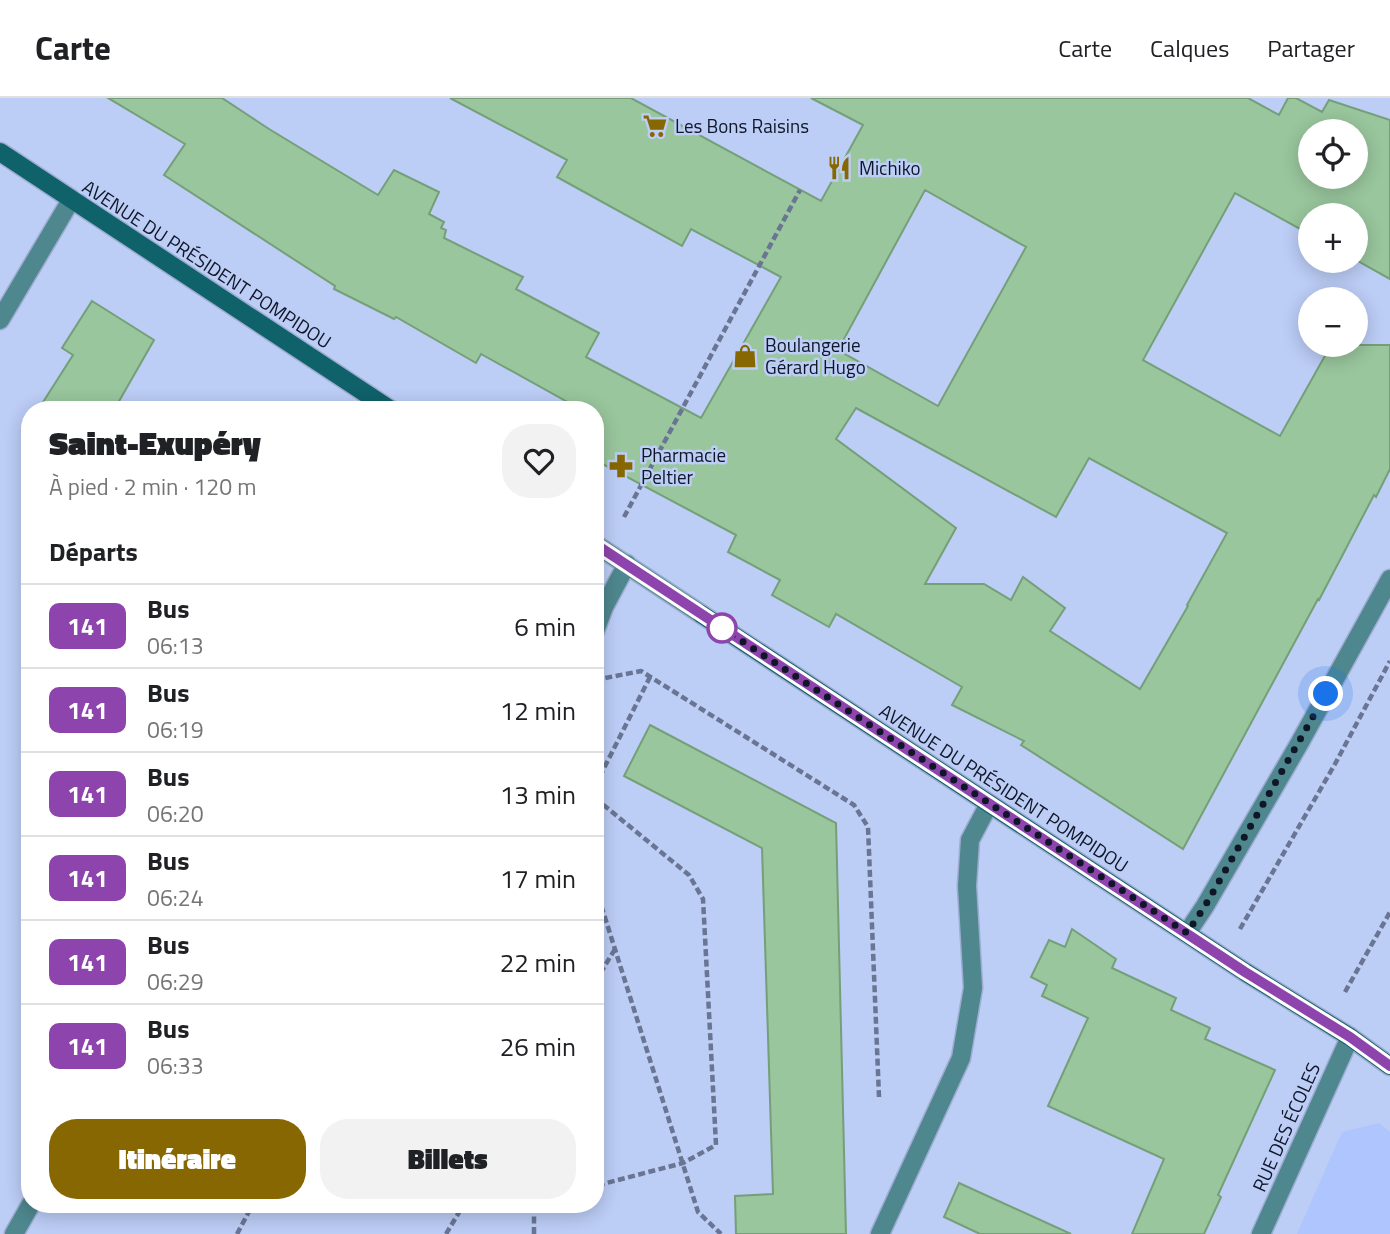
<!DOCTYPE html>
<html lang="fr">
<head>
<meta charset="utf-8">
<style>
  body { margin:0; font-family:"Titillium Web",sans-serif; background:#f2f2f2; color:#202124; height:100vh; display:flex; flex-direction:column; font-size:26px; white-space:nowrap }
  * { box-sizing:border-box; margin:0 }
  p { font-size:23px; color:#757577 }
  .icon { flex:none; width:38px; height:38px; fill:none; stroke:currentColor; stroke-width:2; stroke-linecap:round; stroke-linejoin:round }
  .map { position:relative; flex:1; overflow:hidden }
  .sheet { position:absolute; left:21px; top:303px; width:583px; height:812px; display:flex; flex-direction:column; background:#fff; border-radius:28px; box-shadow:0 4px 18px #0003 }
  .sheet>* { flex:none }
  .badge { padding:0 14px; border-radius:10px; font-size:24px; line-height:46px }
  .controls { position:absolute; left:1298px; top:21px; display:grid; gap:14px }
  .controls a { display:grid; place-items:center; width:70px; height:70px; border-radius:50%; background:#fff; box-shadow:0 4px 18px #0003; font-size:35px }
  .you { position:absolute; width:35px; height:35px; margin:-18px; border:5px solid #fff; border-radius:50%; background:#1a73e8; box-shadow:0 0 0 10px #1a73e833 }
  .map>.badge { position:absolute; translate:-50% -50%; box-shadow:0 0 0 4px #fff }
  h2 { padding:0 28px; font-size:26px; line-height:63px }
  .round { display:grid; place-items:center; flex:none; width:74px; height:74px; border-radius:28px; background:#f2f2f2 }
  .summary { display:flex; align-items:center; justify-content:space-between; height:119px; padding:0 28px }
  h1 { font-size:33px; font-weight:800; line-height:52px }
  .action { display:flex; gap:14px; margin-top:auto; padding:14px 28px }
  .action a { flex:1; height:80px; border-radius:28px; background:#876702; color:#fff; font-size:28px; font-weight:800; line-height:80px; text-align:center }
  .action a+a { background:#f2f2f2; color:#202124 }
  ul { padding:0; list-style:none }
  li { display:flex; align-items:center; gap:21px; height:84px; padding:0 28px; border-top:2px solid #e0e0e0 }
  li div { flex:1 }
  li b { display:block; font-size:26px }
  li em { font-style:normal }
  li .badge { min-width:77px; font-weight:700; text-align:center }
  header { display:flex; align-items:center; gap:42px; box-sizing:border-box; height:98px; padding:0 35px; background:#fff; border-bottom:2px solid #e0e0e0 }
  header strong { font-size:33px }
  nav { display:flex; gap:38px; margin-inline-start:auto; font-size:24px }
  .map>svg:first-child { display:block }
  .built { fill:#aec5fe }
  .building { fill:#99c69d; stroke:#749f78; stroke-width:2; fill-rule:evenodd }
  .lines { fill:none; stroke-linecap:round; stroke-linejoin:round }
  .lane-casing { stroke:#9dacd1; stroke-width:21 }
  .street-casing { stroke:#9dacd1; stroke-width:21 }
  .secondary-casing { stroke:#9dacd1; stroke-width:21 }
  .path { stroke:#697593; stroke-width:4.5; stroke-dasharray:7 3.5; stroke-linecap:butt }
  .lane { stroke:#4e878e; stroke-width:18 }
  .street { stroke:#4e878e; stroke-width:18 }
  .secondary { stroke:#0f616a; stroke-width:18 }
  .line-casing { stroke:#fff; stroke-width:16 }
  .line { stroke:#8e44ad; stroke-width:10 }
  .walk { stroke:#0f1628; stroke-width:7; stroke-dasharray:0 12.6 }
  .stop-dot { fill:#fff; stroke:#8e44ad; stroke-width:3.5 }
  .labels { text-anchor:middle; stroke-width:5; stroke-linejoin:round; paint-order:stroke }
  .poi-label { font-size:19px; fill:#0f1628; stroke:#bccdf6; text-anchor:start }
  .street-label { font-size:19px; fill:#0f1628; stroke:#bccdf6 }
</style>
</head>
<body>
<header>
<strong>Carte</strong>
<nav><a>Carte</a><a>Calques</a><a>Partager</a></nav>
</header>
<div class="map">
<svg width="1390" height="1136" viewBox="0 0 1390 1136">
  <rect width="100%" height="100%" fill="#bccdf6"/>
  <path class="built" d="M1379 1025 1390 1034V1136H1297L1342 1034Z"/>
  <g class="building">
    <path d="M108 0H222L269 31 378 97 394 72 439 94 429 116 444 124 441 130 446 132 444 140 523 179 516 191 599 235 586 259 701 320 781 179 691 131 682 148 557 79 567 62 450 0H631L821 103 863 27 811 0H1248L1279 17 1288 0H1296L1322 14 1329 2 1390 22V181L1356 162V117H1311V137L1235 95 1143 262 1280 338 1331 247H1390V371L1376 399 1374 397 1319 502 1318 501 1183 751 1021 647 1024 643 952 607 962 589 836 516 829 529 772 497 780 482 728 454 736 437 595 362V312H582L481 256 476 265 396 219 394 221 334 191 335 188 164 77 185 46ZM1311 33H1356V79H1311ZM925 92 1026 149 938 308 838 252ZM856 310 1056 419 1089 360 1227 435 1187 507 1188 508 1140 591 1050 533 1065 510 1023 479 1011 502 984 486H925L956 430 836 341Z"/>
    <path d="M92 203 154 242 114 312H38L73 257 62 250Z"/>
    <path d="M650 627 836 725 846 1136H736L735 1098 773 1096 762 750 624 678Z"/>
    <path d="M1072 831 1116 861 1112 870 1176 900 1171 912 1210 930 1205 941 1275 972 1218 1097 1221 1099 1204 1136H1132L1164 1061 1048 1008 1088 920 1042 898 1047 887 1031 879 1049 842 1065 849Z"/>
    <path d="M959 1085 1071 1136H980L944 1119Z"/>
  </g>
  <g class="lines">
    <g class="lane-casing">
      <g id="lane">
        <path d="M595 533 604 509 627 466"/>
        <path d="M14 1136 31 1106"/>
        <path d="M880 1136 961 960 973 890 967 788 970 742 989 706"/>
      </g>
    </g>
    <g class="street-casing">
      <g id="street">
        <path d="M0 222 71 102"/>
        <path d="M595 446 701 516"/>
        <path d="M1187 835 1205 808 1299 646 1390 481"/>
        <path d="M1261 1136 1350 939"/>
      </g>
    </g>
    <g class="secondary-casing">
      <g id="secondary">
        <path d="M0 54 391 312"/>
        <path d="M701 516 1245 874 1350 939 1390 968"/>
      </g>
    </g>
    <g class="path">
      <path d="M624 419 800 92"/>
      <path d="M595 582 641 573 854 707 868 729 879 999"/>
      <path d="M595 688 650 579"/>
      <path d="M595 700 689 777 703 801 716 1047 683 1065 595 1088"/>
      <path d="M595 788 698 1114 721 1136"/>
      <path d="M1240 831 1335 666 1390 563"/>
      <path d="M595 884 615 851"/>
      <path d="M1345 894 1390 814"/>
      <path d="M237 1136 253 1106"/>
      <path d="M446 1136 464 1106"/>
      <path d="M534 1136V1106"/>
    </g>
    <use href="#lane" class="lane"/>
    <use href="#street" class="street"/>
    <use href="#secondary" class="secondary"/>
  </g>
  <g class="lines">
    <g class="line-casing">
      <path id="line" d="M595 446 1245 874 1350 939 1390 968"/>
    </g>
    <use href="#line" class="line"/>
    <path class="walk" d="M722 530 1187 835 1205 808 1326 596"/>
  </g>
  <defs>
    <g id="supermarket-bare" transform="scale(1.89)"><path d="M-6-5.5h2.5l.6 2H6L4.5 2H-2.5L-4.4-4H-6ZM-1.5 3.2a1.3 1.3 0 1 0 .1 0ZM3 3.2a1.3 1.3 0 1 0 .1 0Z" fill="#876702" stroke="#bccdf6" stroke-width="2.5" paint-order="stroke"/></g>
    <g id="restaurant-bare" transform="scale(1.89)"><path d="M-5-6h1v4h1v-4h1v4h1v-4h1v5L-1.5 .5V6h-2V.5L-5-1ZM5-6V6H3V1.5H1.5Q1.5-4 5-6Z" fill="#876702" stroke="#bccdf6" stroke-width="2.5" paint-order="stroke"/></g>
    <g id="shop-bare" transform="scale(1.89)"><path d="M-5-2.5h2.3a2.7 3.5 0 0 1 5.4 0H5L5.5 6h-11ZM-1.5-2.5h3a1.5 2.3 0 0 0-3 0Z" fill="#876702" stroke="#bccdf6" stroke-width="2.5" paint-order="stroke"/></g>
    <g id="pharmacy-bare" transform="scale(1.89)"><path d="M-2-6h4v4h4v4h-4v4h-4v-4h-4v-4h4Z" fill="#876702" stroke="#bccdf6" stroke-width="2.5" paint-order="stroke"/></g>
  </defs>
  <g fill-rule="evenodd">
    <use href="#supermarket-bare" x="655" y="28"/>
    <use href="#restaurant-bare" x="839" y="70"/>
    <use href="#shop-bare" x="745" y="258"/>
    <use href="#pharmacy-bare" x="621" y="368"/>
  </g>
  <circle class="stop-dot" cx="722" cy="530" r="14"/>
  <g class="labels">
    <g class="poi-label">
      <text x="675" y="35">Les Bons Raisins</text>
      <text x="859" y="77">Michiko</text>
      <text x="765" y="254">Boulangerie<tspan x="765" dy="22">Gérard Hugo</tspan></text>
      <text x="641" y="364">Pharmacie<tspan x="641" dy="22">Peltier</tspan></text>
    </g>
    <g class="street-label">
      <text transform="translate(207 166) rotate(33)" y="7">AVENUE DU PRÉSIDENT POMPIDOU</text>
      <text transform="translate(1004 690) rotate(33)" y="7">AVENUE DU PRÉSIDENT POMPIDOU</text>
      <text transform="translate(1286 1029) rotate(-66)" y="7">RUE DES ÉCOLES</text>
    </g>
  </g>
</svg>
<div class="controls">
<a><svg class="icon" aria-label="locate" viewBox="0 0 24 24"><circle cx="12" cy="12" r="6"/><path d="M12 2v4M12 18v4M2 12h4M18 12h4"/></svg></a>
<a>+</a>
<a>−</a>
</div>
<div class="you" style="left:1326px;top:596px"></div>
<section class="sheet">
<div class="summary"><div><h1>Saint-Exupéry</h1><p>À pied · 2 min · 120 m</p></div><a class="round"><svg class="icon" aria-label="heart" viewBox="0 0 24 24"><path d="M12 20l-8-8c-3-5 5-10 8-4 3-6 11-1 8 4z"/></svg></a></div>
<h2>Départs</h2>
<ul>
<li><span class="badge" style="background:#8e44ad;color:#fff">141</span><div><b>Bus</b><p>06:13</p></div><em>6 min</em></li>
<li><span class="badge" style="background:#8e44ad;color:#fff">141</span><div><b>Bus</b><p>06:19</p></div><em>12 min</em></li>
<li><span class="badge" style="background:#8e44ad;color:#fff">141</span><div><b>Bus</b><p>06:20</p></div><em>13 min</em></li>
<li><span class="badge" style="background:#8e44ad;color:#fff">141</span><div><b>Bus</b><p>06:24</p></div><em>17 min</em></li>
<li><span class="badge" style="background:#8e44ad;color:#fff">141</span><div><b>Bus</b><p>06:29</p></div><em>22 min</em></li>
<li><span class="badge" style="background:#8e44ad;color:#fff">141</span><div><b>Bus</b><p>06:33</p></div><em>26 min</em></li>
</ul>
<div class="action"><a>Itinéraire</a><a>Billets</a></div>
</section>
</div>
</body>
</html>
